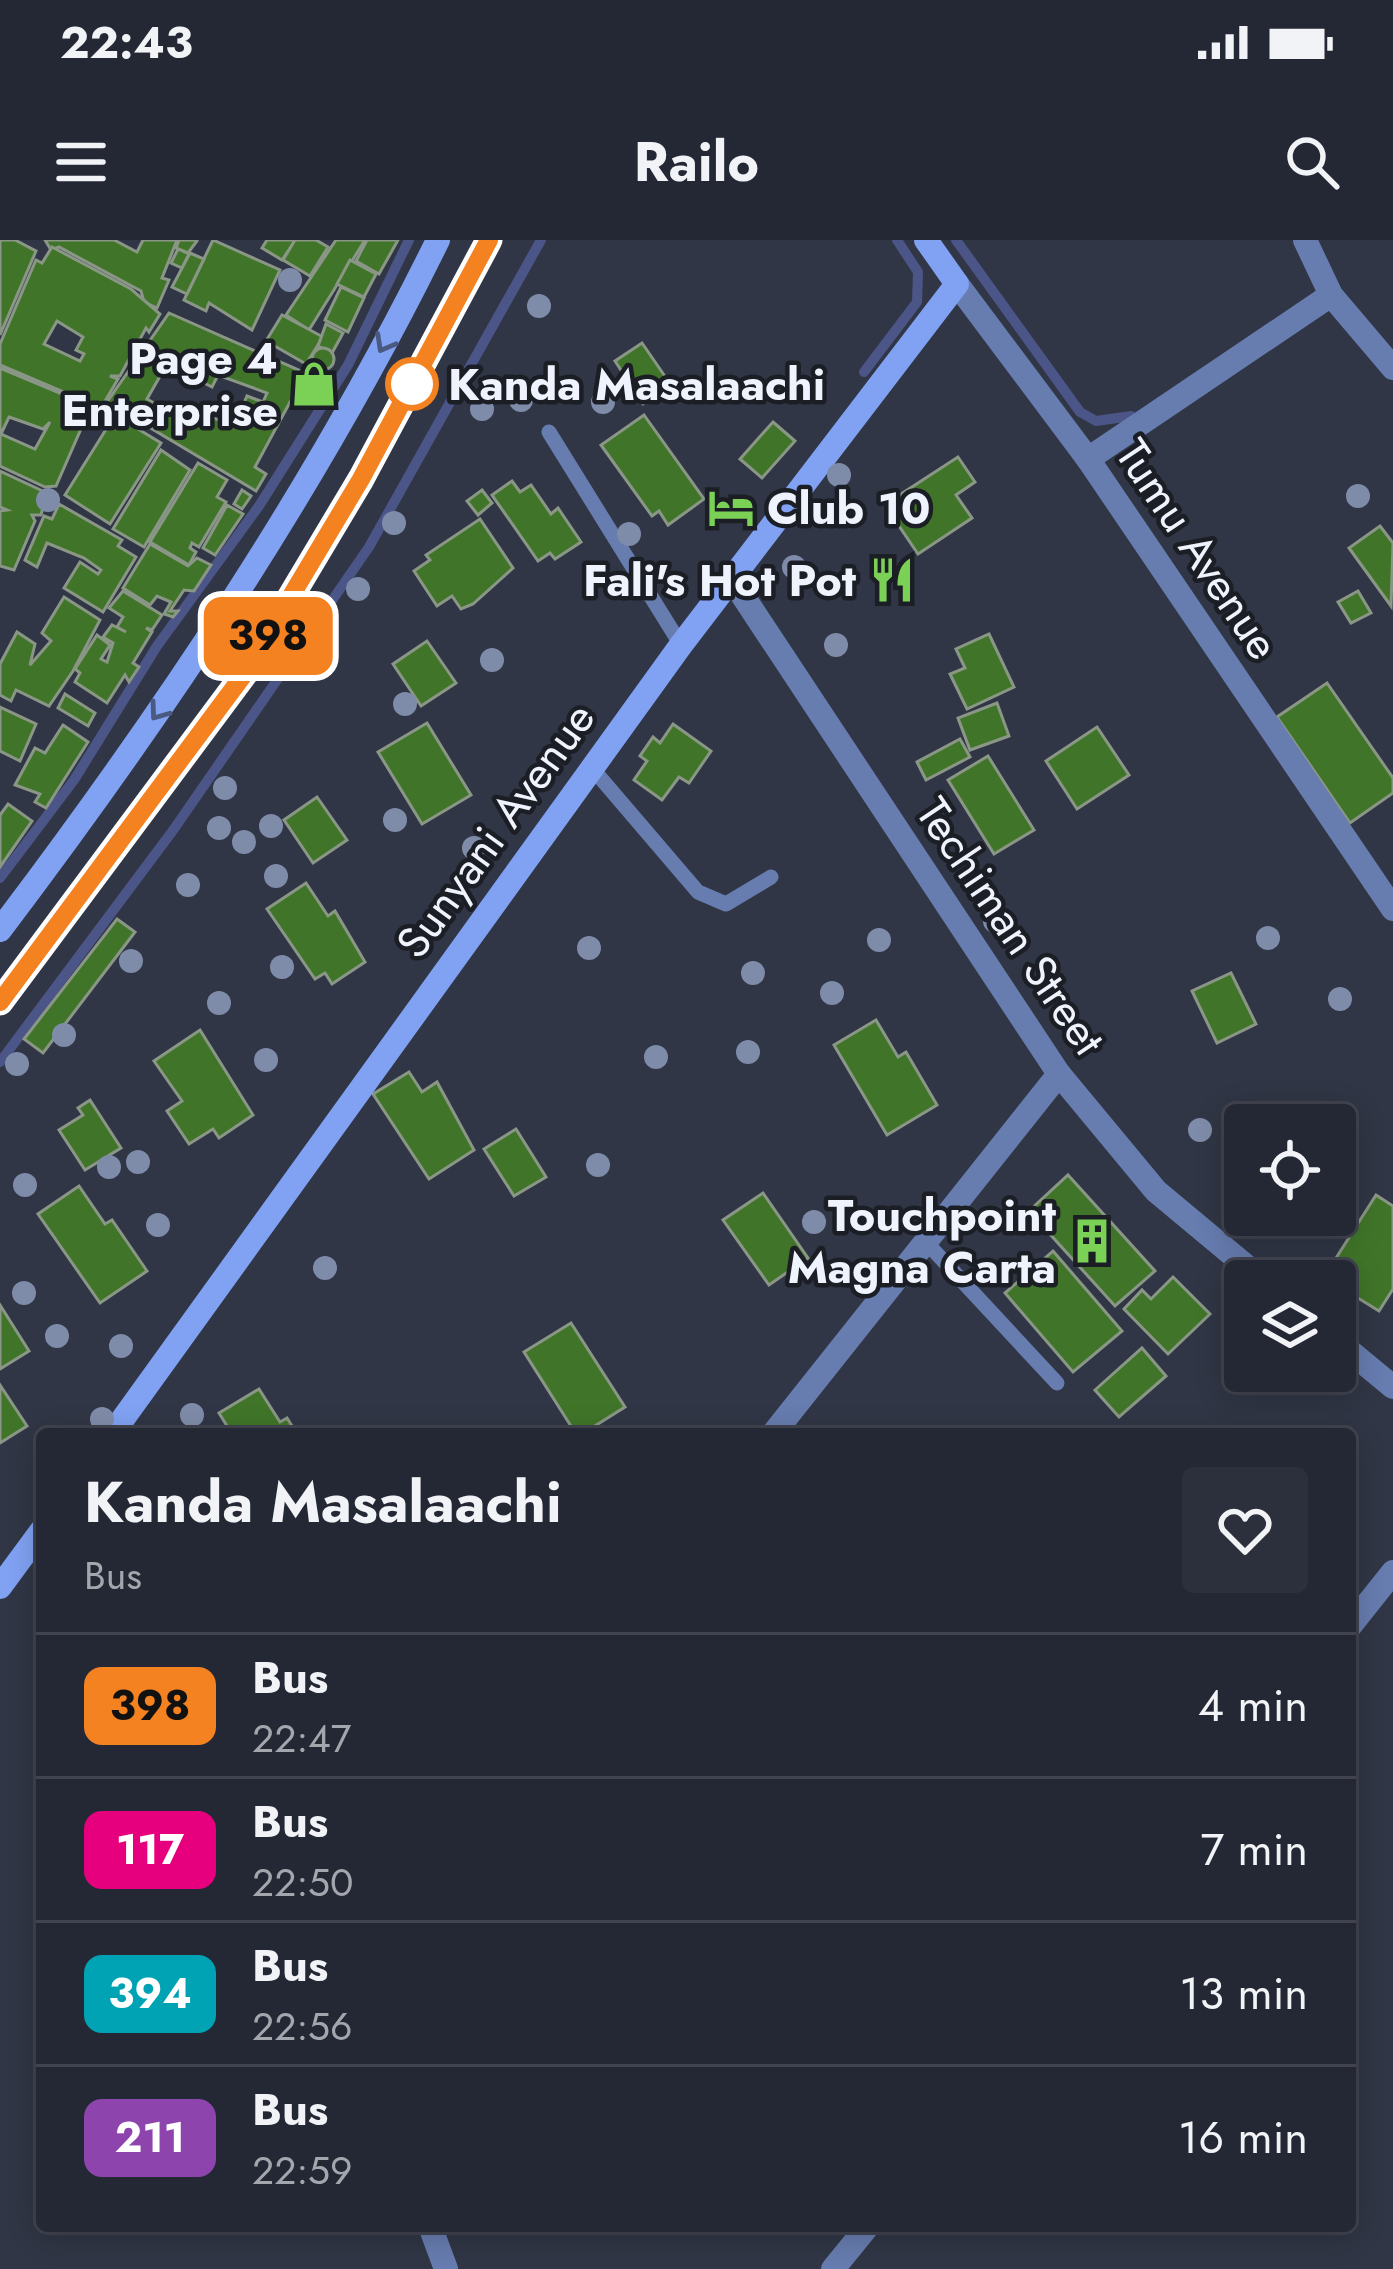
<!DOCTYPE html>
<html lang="en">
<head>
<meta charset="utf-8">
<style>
  body { margin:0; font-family:Jost,sans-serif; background:#2c303c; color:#f1f3f6; height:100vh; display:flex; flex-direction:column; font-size:45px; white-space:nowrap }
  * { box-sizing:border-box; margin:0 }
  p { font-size:39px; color:#a3a6ac }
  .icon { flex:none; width:66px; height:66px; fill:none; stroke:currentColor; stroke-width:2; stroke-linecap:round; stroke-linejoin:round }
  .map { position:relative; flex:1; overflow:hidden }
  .sheet { position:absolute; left:36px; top:1188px; width:1320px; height:804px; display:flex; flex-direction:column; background:#242834; border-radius:12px; box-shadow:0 6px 30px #0003,0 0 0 3px #41444f }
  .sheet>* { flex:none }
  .badge { padding:0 24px; border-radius:18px; font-size:42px; line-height:78px }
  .controls { position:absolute; left:1224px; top:864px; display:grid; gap:24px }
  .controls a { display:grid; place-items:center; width:132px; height:132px; border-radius:12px; background:#242834; box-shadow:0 6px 30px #0003,0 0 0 3px #41444f; font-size:60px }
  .map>.badge { position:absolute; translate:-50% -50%; box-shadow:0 0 0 6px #fff }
  .round { display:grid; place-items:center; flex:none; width:126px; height:126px; border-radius:12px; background:#2c303c }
  .overview { display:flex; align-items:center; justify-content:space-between; height:204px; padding:0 48px }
  h1 { font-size:57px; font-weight:700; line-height:90px }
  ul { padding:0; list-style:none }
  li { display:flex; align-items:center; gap:36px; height:144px; padding:0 48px; border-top:3px solid #41444f }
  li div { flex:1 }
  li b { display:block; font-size:45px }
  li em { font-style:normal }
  li .badge { min-width:132px; font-weight:700; text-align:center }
  .status { display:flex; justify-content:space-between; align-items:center; height:84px; padding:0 60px; background:#242834; direction:ltr }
  .status svg { height:33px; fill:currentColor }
  header { display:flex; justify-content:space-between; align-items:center; height:156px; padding:0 48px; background:#242834; font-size:54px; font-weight:700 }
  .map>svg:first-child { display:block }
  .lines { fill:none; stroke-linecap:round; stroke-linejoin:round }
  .stream { stroke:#4b5588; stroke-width:10 }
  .building { fill:#407529; stroke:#8a9686; stroke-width:3; fill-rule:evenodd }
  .lane { stroke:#677caf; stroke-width:15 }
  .street { stroke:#677caf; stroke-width:24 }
  .secondary { stroke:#81a2f3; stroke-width:24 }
  .tree { fill:#7f8ca9 }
  .oneway { stroke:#495982 }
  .line-casing { stroke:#fff; stroke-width:27 }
  .line { stroke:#f58220; stroke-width:18 }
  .stop-dot { fill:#fff; stroke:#f58220; stroke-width:6 }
  .labels { text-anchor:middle; stroke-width:9; stroke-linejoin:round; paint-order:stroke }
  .poi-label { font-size:45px; font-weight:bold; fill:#eff3fd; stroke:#1b1e25; text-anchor:end }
  .stop-label { font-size:45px; font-weight:bold; fill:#eff3fd; stroke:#1b1e25; text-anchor:start }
  .street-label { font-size:45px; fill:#eff3fd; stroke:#1b1e25 }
</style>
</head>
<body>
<div class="status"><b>22:43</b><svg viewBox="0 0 49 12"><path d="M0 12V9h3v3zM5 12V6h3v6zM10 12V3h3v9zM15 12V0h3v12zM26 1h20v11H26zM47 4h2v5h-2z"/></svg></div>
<header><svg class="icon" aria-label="menu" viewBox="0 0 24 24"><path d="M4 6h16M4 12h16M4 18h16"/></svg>Railo<svg class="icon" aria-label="search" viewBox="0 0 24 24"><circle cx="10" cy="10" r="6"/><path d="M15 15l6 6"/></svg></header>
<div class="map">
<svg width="1393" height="2029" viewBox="0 0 1393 2029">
  <rect width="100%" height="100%" fill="#303645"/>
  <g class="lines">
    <g class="stream">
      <path d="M956 0 1080 172 1096 181 1131 176"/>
      <path d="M864 132 917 62 918 32 897 0"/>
      <path d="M0 638 74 540 157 406 259 266 348 125 409 0"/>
      <path d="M0 822 174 589 369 307 541 0"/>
    </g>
  </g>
  <g class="building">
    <path d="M0 0H15L36 11 0 95Z"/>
    <path d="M45 0H114L137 12 143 0H177L162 38 169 40 157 68 144 62 141 51 59 7 51 10Z"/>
    <path d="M179 0H196L197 1 188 13 176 8Z"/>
    <path d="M213 0 280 30 252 90 209 63 206 71 184 60Z"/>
    <path d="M267 0H292L295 1 282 20 262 8Z"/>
    <path d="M295 0H316L328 7 310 36 283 20Z"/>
    <path d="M336 0H365L309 90 286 75Z"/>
    <path d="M367 0H398L379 34 356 21Z"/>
    <path d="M52 7 131 49 160 74 149 92 146 88 120 136H110L118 139 101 168 0 125V104L23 50 36 20 42 23ZM57 81 83 97 76 110 84 114 80 121 44 104Z"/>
    <path d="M178 9 189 14 182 28 171 23Z"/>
    <path d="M190 13 204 19 187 54 172 47Z"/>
    <path d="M350 20 376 34 364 57 337 44Z"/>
    <path d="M341 47 364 58 348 92 325 80Z"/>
    <path d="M169 73 319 139 301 168 290 162 255 227 266 234 256 251 107 162ZM167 124 212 147 218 135 267 153 263 162 247 156 234 186 183 166 177 176 147 159Z"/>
    <path d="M282 75 323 97 306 124 266 101Z"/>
    <path d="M326 84 343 93 332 113 318 106Z"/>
    <path d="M642 103 671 145 643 164 615 121Z"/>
    <circle cx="323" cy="119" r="11"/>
    <path d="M0 128 91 166 56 246 45 247 0 226ZM9 177 43 189 50 182 35 209 1 194Z"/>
    <path d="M115 175 161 203 110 284 65 255Z"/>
    <path d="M644 175 704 259 668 285 659 271 652 276 601 205Z"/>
    <path d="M773 182 795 201 762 238 740 219Z"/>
    <path d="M161 210 190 230 144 307 113 289Z"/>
    <path d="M958 217 975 242 956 255 972 278 918 314 891 274 904 272 895 258Z"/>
    <path d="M198 223 227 240 217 257 226 262 199 307 192 303 190 308 196 312 189 325 150 302Z"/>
    <path d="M0 231 47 253 41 275H32L35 281 14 330 0 326V271L7 270 0 267Z"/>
    <path d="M512 241 520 252 531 245 551 274 558 268 581 302 555 319 550 313 538 321 492 255Z"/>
    <path d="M242 250 251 256 242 269 234 264Z"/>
    <path d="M482 250 492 263 478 275 467 261Z"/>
    <path d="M59 264 122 300 118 306 136 317 103 372 64 348 80 322 98 334 101 330 84 318 47 303 37 327 25 320 44 276 52 279Z"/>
    <path d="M227 265 243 274 215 315 203 308Z"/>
    <path d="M480 279 513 328 473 364 461 369 452 356 437 366 414 331 430 320 426 315Z"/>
    <path d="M1380 286 1393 303 1391 366 1349 308Z"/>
    <path d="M150 304 188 326 197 318 211 325 194 351 184 350 170 371H178L173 377 164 374 171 362 157 356 150 365 123 348Z"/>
    <path d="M123 351 162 375 152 390 146 388 152 392 133 423 139 427 129 442 125 435 107 463 75 442 80 433 75 429 97 395 110 405 101 419 107 422 113 403 103 397 112 385 126 392 117 387 123 377 109 368Z"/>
    <path d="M1358 351 1371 373 1351 383 1338 362Z"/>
    <path d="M64 357 100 380 73 431 49 466 16 450 11 461 0 455V424L17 392 35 404 30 425 51 401 42 393Z"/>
    <path d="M989 394 1014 447 967 469 950 434 965 428 956 409Z"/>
    <path d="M427 401 456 443 421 466 393 424Z"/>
    <path d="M1327 443 1393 538V553L1350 583 1277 477Z"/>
    <path d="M65 454 95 473 88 486 58 468Z"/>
    <path d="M997 463 1009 496 970 510 958 478Z"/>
    <path d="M0 467 36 484 20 521 0 511Z"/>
    <path d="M427 483 471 555 422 584 378 512Z"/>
    <path d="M673 484 711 511 689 543 679 537 662 560 634 540 647 521 640 516 653 497 660 503Z"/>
    <path d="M63 485 88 502 46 568 35 562 40 554 15 545 35 508 45 513Z"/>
    <path d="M1097 487 1129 535 1077 569 1046 521Z"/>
    <path d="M960 499 970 517 926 540 917 522Z"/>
    <path d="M988 516 1034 590 994 614 948 540Z"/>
    <path d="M317 557 347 600 313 623 284 580Z"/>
    <path d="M8 564 32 581 0 627V575Z"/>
    <path d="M306 643 328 676 335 671 365 722 332 744 325 733 315 739 267 669Z"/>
    <path d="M117 679 135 692 43 813 24 799Z"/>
    <path d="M1231 733 1256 784 1217 803 1192 751Z"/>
    <path d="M876 780 898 817 906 812 937 865 887 895 834 805Z"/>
    <path d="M200 790 253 875 219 898 213 889 189 904 167 871 182 861 154 821Z"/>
    <path d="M409 832 422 852 437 842 474 910 429 939 373 854Z"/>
    <path d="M90 860 121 908 85 930 59 890 83 875 78 868Z"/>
    <path d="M516 889 546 937 514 956 484 909Z"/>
    <path d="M1068 935 1155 1031 1115 1066 1029 971Z"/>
    <path d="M79 946 105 984 112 980 147 1031 100 1063 38 974Z"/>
    <path d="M763 953 808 1018 769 1045 723 980Z"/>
    <path d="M1376 955 1393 966V1049L1379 1071 1324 1037Z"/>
    <path d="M1053 1011 1122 1091 1073 1132 1005 1053Z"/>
    <path d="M1173 1037 1210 1074 1168 1114 1124 1069 1142 1050 1151 1059Z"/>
    <path d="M0 1065 29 1111 0 1129Z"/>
    <path d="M571 1083 625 1167 582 1194H576L524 1112Z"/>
    <path d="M1142 1108 1166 1136 1119 1177 1095 1150Z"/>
    <path d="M0 1145 27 1186 0 1203Z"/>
    <path d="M259 1149 280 1182 287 1178 297 1194H232L219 1173Z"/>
  </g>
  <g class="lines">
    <g class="lane">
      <path d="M549 192 681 405"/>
      <path d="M592 528 698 652 726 664 771 637"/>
      <path d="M925 1001 1057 1143"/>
    </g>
    <g class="street">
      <path d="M1305 0 1331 55 1393 128"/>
      <path d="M957 44 1088 219 1393 669"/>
      <path d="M1088 219 1331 55"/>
      <path d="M733 341 1059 834 1156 951 1264 1041"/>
      <path d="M1335 1099 1393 1147"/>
      <path d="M773 1194 1059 834"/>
      <path d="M1350 1386 1393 1332"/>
      <path d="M430 1986 446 2029"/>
      <path d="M833 2029 868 1986"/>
    </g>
    <g class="secondary">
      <path d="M0 690C165 472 317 246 438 0"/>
      <path d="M0 762 245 433 361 239 489 0"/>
      <path d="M112 1194 681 405 957 44 926 0"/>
      <path d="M0 1347 42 1290"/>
    </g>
  </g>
  <g class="tree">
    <circle cx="290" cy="40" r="12"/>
    <circle cx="539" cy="66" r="12"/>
    <circle cx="521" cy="160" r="12"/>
    <circle cx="603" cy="162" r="12"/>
    <circle cx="482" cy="169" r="12"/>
    <circle cx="839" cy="235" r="12"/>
    <circle cx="1358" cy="256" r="12"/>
    <circle cx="48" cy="260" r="12"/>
    <circle cx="394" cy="283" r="12"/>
    <circle cx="629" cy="294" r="12"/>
    <circle cx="794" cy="327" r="12"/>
    <circle cx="358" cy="349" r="12"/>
    <circle cx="836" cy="405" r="12"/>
    <circle cx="492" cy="420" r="12"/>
    <circle cx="405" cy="464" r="12"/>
    <circle cx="225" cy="548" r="12"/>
    <circle cx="395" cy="580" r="12"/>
    <circle cx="271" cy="586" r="12"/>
    <circle cx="219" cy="588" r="12"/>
    <circle cx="244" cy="602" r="12"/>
    <circle cx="474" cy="608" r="12"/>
    <circle cx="276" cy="636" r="12"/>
    <circle cx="188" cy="645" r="12"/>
    <circle cx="995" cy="681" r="12"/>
    <circle cx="1268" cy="698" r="12"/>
    <circle cx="879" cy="700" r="12"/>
    <circle cx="589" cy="708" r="12"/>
    <circle cx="131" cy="721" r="12"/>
    <circle cx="282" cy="727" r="12"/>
    <circle cx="753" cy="733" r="12"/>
    <circle cx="832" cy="753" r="12"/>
    <circle cx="1340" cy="759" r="12"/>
    <circle cx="219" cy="763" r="12"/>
    <circle cx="64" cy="795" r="12"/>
    <circle cx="748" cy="812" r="12"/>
    <circle cx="656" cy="817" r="12"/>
    <circle cx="266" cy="820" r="12"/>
    <circle cx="17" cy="824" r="12"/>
    <circle cx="1200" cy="890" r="12"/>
    <circle cx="138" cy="922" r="12"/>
    <circle cx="598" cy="925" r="12"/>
    <circle cx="109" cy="927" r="12"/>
    <circle cx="25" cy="945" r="12"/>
    <circle cx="814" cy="982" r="12"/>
    <circle cx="158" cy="985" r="12"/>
    <circle cx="325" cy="1028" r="12"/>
    <circle cx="24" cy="1053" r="12"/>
    <circle cx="57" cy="1096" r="12"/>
    <circle cx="121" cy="1106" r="12"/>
    <circle cx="192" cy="1175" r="12"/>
    <circle cx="102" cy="1179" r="12"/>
  </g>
  <defs><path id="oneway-chevron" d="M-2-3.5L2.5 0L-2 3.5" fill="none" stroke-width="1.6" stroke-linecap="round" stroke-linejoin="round" transform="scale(3)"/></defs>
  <g class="oneway">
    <use href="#oneway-chevron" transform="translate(384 104) rotate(119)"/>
    <use href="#oneway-chevron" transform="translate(158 472) rotate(126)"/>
  </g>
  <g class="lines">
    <g class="line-casing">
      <path id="line" d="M0 762 245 433 361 239 489 0"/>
    </g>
    <use href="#line" class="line"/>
  </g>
  <defs>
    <g id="shop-bare" transform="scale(3.6)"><path d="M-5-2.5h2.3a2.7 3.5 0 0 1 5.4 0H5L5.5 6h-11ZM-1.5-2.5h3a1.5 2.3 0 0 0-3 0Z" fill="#7ad156" stroke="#1b1e25" stroke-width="2.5" paint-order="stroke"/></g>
    <g id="hotel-bare" transform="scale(3.6)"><path d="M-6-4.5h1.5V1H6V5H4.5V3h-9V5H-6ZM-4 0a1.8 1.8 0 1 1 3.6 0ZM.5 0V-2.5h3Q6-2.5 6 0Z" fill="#7ad156" stroke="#1b1e25" stroke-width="2.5" paint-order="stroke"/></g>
    <g id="restaurant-bare" transform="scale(3.6)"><path d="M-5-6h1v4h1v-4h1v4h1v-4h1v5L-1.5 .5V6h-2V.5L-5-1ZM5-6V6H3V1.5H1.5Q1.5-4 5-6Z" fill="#7ad156" stroke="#1b1e25" stroke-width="2.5" paint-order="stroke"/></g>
    <g id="building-bare" transform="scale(3.6)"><path d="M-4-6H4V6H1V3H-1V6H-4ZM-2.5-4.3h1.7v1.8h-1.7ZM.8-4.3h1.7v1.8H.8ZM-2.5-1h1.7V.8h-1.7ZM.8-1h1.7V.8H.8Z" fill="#7ad156" stroke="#1b1e25" stroke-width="2.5" paint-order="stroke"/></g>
  </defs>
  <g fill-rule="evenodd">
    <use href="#shop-bare" x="314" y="144"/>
    <use href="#hotel-bare" x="731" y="268"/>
    <use href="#restaurant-bare" x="892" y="340"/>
    <use href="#building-bare" x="1092" y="1001"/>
  </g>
  <circle class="stop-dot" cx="412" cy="144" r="24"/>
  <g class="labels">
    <g class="poi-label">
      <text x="278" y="134">Page 4<tspan x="278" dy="52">Enterprise</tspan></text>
      <text x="767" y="284" text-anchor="start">Club 10</text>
      <text x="856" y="356">Fali's Hot Pot</text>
      <text x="1056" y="991">Touchpoint<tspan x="1056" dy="52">Magna Carta</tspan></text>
    </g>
    <g class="stop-label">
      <text x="448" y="160">Kanda Masalaachi</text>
    </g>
    <g class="street-label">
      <text transform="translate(1198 309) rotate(56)" y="16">Tumu Avenue</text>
      <text transform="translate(495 590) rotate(-54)" y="16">Sunyani Avenue</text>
      <text transform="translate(1011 686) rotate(56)" y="16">Techiman Street</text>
    </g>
  </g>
</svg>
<div class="controls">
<a><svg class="icon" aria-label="locate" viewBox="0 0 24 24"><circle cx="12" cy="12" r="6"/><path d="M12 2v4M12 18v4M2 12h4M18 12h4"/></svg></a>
<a><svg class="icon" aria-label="layers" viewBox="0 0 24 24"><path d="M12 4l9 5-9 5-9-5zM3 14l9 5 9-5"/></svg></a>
</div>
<b class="badge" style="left:268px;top:396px;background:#f58220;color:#111">398</b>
<section class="sheet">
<div class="overview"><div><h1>Kanda Masalaachi</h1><p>Bus</p></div><a class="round"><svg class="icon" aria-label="heart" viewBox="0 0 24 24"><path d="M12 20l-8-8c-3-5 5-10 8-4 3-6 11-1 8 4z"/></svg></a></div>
<ul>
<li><span class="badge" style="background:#f58220;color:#111">398</span><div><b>Bus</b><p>22:47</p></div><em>4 min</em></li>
<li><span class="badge" style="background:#e6007e;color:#fff">117</span><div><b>Bus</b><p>22:50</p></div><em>7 min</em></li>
<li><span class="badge" style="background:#00a3b4;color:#fff">394</span><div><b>Bus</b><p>22:56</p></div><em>13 min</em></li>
<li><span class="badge" style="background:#8e44ad;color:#fff">211</span><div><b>Bus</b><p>22:59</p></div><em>16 min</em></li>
</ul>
</section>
</div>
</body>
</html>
